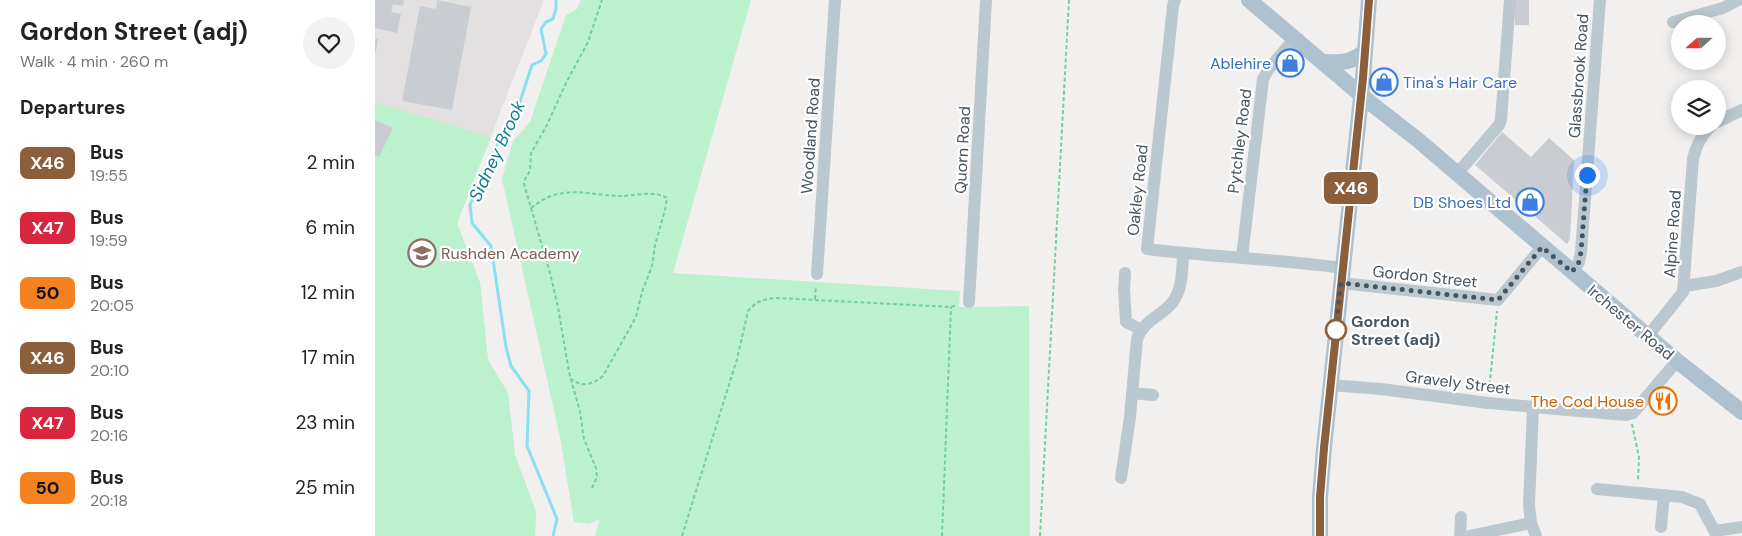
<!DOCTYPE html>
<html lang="en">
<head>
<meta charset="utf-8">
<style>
  body { margin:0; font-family:"DM Sans",sans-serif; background:#f2f2f2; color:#222; height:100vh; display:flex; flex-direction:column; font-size:19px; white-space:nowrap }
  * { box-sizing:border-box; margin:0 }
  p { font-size:16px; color:#767676 }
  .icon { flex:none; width:28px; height:28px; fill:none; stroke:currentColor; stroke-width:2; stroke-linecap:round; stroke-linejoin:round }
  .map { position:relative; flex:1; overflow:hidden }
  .panel { display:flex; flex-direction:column; background:#fff; width:375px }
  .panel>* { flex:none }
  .badge { padding:0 10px; border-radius:8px; font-size:18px; line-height:32px }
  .needle { width:32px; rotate:249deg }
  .controls { position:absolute; left:1296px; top:15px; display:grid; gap:10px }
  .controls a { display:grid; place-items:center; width:55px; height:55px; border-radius:50%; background:#fff; box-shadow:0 2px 12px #0003; font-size:25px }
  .you { position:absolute; width:25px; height:25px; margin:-12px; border:4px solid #fff; border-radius:50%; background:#1a73e8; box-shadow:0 0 0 8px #1a73e833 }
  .map>.badge { position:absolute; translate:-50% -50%; box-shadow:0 0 0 2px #fff }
  h2 { padding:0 20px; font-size:19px; line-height:45px }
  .round { display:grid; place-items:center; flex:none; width:52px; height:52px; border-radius:26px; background:#f2f2f2 }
  .head { display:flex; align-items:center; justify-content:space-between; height:85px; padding:0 20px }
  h1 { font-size:24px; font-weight:700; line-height:38px }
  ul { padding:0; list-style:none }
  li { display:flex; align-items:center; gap:15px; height:65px; padding:0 20px }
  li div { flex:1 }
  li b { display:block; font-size:19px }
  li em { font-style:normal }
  li .badge { min-width:55px; font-weight:700; text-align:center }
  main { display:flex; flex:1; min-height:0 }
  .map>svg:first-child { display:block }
  .education { fill:#e3e0e1 }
  .green { fill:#bcf1cd }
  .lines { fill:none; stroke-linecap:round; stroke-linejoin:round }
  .stream { stroke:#88e1ef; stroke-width:3 }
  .building { fill:#c9cdd2 }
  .path { stroke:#73d09b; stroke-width:2; stroke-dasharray:4 2.5; stroke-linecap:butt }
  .minor { stroke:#bcc8cf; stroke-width:12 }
  .major { stroke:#aec1cf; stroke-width:16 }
  .line-casing { stroke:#fff; stroke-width:11 }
  .line { stroke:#8b5e3c; stroke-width:8 }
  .walk { stroke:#46545e; stroke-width:5; stroke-dasharray:0 9 }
  .stop-dot { fill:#fff; stroke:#8b5e3c; stroke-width:2.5 }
  .labels { text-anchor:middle; stroke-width:4.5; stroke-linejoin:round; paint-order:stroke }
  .shop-label { font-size:16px; fill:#366cbe; stroke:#fff; text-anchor:end }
  .street-label { font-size:16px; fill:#46545e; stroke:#fff }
  .education-label { font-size:16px; fill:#785e54; stroke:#fff; text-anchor:start }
  .stop-label { font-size:16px; font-weight:bold; fill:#46545e; stroke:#fff; text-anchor:start }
  .food-label { font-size:16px; fill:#c56008; stroke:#fff; text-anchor:end }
  .water-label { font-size:18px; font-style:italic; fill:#097e90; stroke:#fff }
</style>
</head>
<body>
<main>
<section class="panel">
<div class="head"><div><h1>Gordon Street (adj)</h1><p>Walk · 4 min · 260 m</p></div><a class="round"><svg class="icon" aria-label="heart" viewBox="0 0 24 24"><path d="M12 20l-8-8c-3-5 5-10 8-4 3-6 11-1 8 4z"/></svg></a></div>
<h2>Departures</h2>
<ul>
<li><span class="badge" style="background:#8b5e3c;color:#fff">X46</span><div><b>Bus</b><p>19:55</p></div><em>2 min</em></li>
<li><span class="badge" style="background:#d7263d;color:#fff">X47</span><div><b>Bus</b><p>19:59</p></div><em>6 min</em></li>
<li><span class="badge" style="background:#f58220;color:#111">50</span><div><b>Bus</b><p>20:05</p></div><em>12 min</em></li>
<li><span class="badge" style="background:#8b5e3c;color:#fff">X46</span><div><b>Bus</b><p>20:10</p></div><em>17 min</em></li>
<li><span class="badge" style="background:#d7263d;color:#fff">X47</span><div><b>Bus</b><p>20:16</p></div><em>23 min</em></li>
<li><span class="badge" style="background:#f58220;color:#111">50</span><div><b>Bus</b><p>20:18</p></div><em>25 min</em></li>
</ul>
</section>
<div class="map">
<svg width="1367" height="536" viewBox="0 0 1367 536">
  <rect width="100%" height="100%" fill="#f2efef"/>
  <path class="education" d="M0 0H169L82 223 105 283 113 360 133 393 140 455 161 512 160 536H0Z"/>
  <g class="green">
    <path d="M206 0H376L298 273 585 291 584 307 654 306 655 536H220L225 519 214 524 199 522 185 437 127 179 138 141 155 122 191 15 202 9Z"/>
    <path d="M0 102 116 137 82 223 105 283 113 360 133 393 140 455 161 512 160 536H0Z"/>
  </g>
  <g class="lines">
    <path class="stream" d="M178 536 182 519 152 446 154 391 136 366 131 347 116 246 97 223 95 205 129 130 138 123 157 65 166 61 171 54 166 29 171 22 178 19 181 8V0"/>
  </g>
  <g class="building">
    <path d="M0 0H29L28 6 18 4 16 12 26 14 22 33 0 28Z"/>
    <path d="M62 0 96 7 77 110 27 101 45 6 61 9Z"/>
    <rect x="1140" y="0" width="14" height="25"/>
    <path d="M0 39H3L1 52H0Z"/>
    <path d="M0 120 18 128 4 157 0 155Z"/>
    <path d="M1127 132 1156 157 1174 138 1199 160 1195 239 1192 244 1100 165Z"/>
  </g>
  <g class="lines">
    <g class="path">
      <path d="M156 208C165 201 173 196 183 194 205 189 224 196 246 196 259 196 280 190 292 198L290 210 280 245 277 266 267 292 261 317 228 376C218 384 208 388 196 379"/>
      <path d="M440 299 441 286"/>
      <path d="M1114 391 1122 311"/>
      <path d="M1257 424 1264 457 1263 481"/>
      <path d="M217 488 222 477 221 468 209 439 205 412 194 372 183 307 175 273 149 184 150 179 155 171 156 153 172 125 191 83 213 42 227 0"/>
      <path d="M307 536 362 359 373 311C382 300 390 299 402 298L576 307 582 305"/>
      <path d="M567 536 576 307"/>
      <path d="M665 536 694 0"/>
    </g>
    <g class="minor">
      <path d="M800 0 798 6 772 249C837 257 902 259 967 268"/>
      <path d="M1298 22 1348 8 1363 0"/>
      <path d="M1342 122 1367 110"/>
      <path d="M1082 174 1124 125 1126 120 1135 0"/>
      <path d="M867 257 888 79 893 70 919 39"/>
      <path d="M1197 272 1204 262 1206 252 1225 0"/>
      <path d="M750 273 749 289 751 322 765 329"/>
      <path d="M442 274 460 0"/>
      <path d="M966 283 1123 300 1167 247"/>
      <path d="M1310 286 1341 281 1367 272"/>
      <path d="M594 302 611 0"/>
      <path d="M1273 336 1308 292 1318 159C1321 145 1326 136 1336 126"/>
      <path d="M955 385 1006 389 1113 403 1251 415 1258 413 1302 361"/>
      <path d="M757 393 778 395"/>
      <path d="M1158 408 1154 505 1156 523 1161 536"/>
      <path d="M746 478 755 417 762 339C768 321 786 316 797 303 808 289 807 270 808 254"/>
      <path d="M1222 489 1307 497 1325 504 1342 536"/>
      <path d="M1286 527 1289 495"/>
      <path d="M1340 531 1367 527"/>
      <path d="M1085 536 1086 517"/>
      <path d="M1094 536 1156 523"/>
    </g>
    <g class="major">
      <path d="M874 0 998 105 1043 140 1302 361 1367 412"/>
      <path d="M948 62C965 63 977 63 990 51"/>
      <path d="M945 536V497L949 448 988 78 994 0"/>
    </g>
  </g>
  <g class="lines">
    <g class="line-casing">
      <path id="line" d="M945 536V497L949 448 988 78 994 0"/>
    </g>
    <use href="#line" class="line"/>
    <path class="walk" d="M961 330 960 334 966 283 1123 300 1167 247 1197 272 1204 262 1206 252 1212 175"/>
  </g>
  <defs>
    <g id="shop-ring" transform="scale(1.4375)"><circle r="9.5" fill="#fff" stroke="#3f7fe0" stroke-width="1.5"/><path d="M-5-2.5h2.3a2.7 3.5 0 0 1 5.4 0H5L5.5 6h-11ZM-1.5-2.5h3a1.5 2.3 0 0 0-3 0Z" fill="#3f7fe0"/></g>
    <g id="school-ring" transform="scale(1.4375)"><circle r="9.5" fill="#fff" stroke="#8d6e63" stroke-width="1.5"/><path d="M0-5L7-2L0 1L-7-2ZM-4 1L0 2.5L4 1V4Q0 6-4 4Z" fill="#8d6e63"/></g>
    <g id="restaurant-ring" transform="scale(1.4375)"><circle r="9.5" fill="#fff" stroke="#e8710a" stroke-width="1.5"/><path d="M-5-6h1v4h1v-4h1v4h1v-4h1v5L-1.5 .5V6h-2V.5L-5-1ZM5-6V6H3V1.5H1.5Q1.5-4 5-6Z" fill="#e8710a"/></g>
  </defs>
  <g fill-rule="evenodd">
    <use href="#shop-ring" x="915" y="63"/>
    <use href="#shop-ring" x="1009" y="82"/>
    <use href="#shop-ring" x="1155" y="202"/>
    <use href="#school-ring" x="47" y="253"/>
    <use href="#restaurant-ring" x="1288" y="401"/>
  </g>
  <circle class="stop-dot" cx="961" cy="330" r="10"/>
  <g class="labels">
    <g class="shop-label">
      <text x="896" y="69">Ablehire</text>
      <text x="1028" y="88" text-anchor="start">Tina's Hair Care</text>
      <text x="1136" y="208">DB Shoes Ltd</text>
    </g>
    <g class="street-label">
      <text transform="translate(1203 76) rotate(-86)" y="6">Glassbrook Road</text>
      <text transform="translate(435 136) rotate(-86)" y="6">Woodland Road</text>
      <text transform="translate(864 141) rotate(-83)" y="6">Pytchley Road</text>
      <text transform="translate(587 150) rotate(-87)" y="6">Quorn Road</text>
      <text transform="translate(762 190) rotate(-84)" y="6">Oakley Road</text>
      <text transform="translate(1297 234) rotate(-86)" y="6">Alpine Road</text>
      <text transform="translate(1050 276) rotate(6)" y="6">Gordon Street</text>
      <text transform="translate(1256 322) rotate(40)" y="6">Irchester Road</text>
      <text transform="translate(1083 382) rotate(7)" y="6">Gravely Street</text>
    </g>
    <g class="education-label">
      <text x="66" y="259">Rushden Academy</text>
    </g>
    <g class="stop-label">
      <text x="976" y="327">Gordon<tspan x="976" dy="18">Street (adj)</tspan></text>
    </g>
    <g class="food-label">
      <text x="1269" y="407">The Cod House</text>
    </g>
    <g class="water-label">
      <text transform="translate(122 151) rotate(-65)" y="6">Sidney Brook</text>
    </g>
  </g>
</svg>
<div class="controls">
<a><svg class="needle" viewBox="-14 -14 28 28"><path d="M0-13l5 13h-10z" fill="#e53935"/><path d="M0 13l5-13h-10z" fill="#767676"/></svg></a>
<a><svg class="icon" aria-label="layers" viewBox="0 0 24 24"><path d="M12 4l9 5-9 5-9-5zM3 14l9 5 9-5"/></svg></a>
</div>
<div class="you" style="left:1212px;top:175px"></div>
<b class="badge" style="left:976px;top:188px;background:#8b5e3c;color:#fff">X46</b>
</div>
</main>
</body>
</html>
